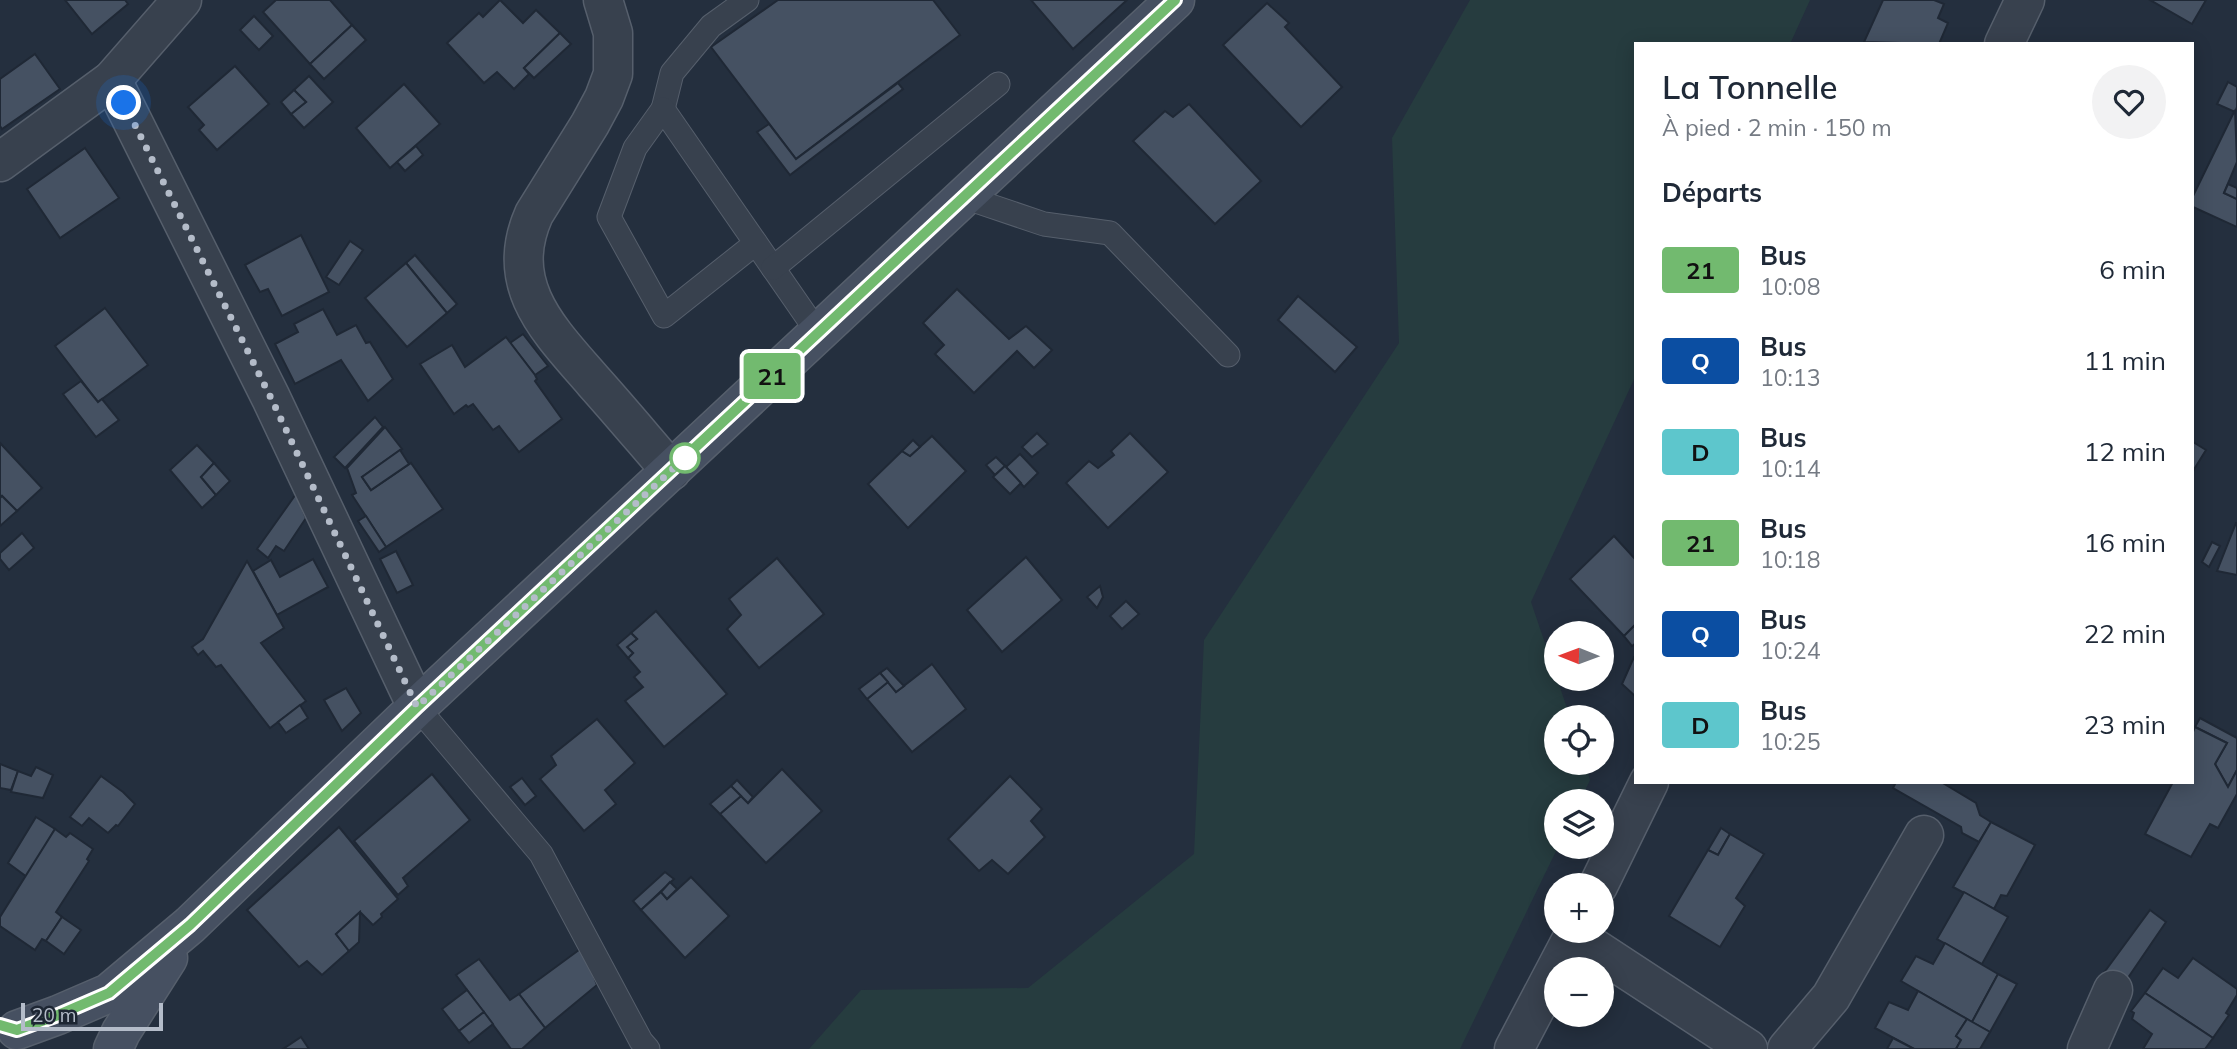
<!DOCTYPE html>
<html lang="fr">
<head>
<meta charset="utf-8">
<style>
  body { margin:0; font-family:Mulish,sans-serif; background:#f2f2f3; color:#1f2937; height:100vh; display:flex; flex-direction:column; font-size:26px; white-space:nowrap }
  * { box-sizing:border-box; margin:0 }
  p { font-size:23px; color:#747a83 }
  .icon { flex:none; width:38px; height:38px; fill:none; stroke:currentColor; stroke-width:2; stroke-linecap:round; stroke-linejoin:round }
  .map { position:relative; flex:1; overflow:hidden }
  .drawer { position:absolute; left:1634px; top:42px; width:560px; height:742px; display:flex; flex-direction:column; background:#fff; border-radius:0px; box-shadow:0 4px 18px #0003 }
  .drawer>* { flex:none }
  .badge { padding:0 14px; border-radius:5px; font-size:24px; line-height:46px }
  .needle { width:46px; rotate:271deg }
  .tools { position:absolute; left:1544px; top:621px; display:grid; gap:14px }
  .tools a { display:grid; place-items:center; width:70px; height:70px; border-radius:50%; background:#fff; box-shadow:0 4px 18px #0003; font-size:35px }
  .scale { position:absolute; left:21px; bottom:18px; width:142px; box-sizing:border-box; padding-left:7px; border:4px solid #b4bcc9; border-top:0; font-size:19px; line-height:24px; white-space:nowrap; color:#b4bcc9; -webkit-text-stroke:5px #1d2633; paint-order:stroke }
  .you { position:absolute; width:35px; height:35px; margin:-18px; border:5px solid #fff; border-radius:50%; background:#1a73e8; box-shadow:0 0 0 10px #1a73e833 }
  .map>.badge { position:absolute; translate:-50% -50%; box-shadow:0 0 0 4px #fff }
  h2 { padding:0 28px; font-size:26px; line-height:63px }
  .round { display:grid; place-items:center; flex:none; width:74px; height:74px; border-radius:37px; background:#f2f2f3 }
  .headline { display:flex; align-items:center; justify-content:space-between; height:119px; padding:0 28px }
  h1 { font-size:33px; font-weight:600; line-height:52px }
  ul { padding:0; list-style:none }
  li { display:flex; align-items:center; gap:21px; height:91px; padding:0 28px }
  li div { flex:1 }
  li b { display:block; font-size:26px }
  li em { font-style:normal }
  li .badge { min-width:77px; font-weight:700; text-align:center }
  .map>svg:first-child { display:block }
  .green { fill:#263c3f }
  .building { fill:#455162; stroke:#1f2835; stroke-width:2 }
  .lines { fill:none; stroke-linecap:round; stroke-linejoin:round }
  .service-casing { stroke:#565f6c; stroke-width:25 }
  .minor-casing { stroke:#565f6c; stroke-width:41 }
  .secondary-casing { stroke:#565f6c; stroke-width:41 }
  .service { stroke:#38414e; stroke-width:23 }
  .minor { stroke:#38414e; stroke-width:38 }
  .secondary { stroke:#465061; stroke-width:38 }
  .line-casing { stroke:#fff; stroke-width:16 }
  .line { stroke:#72ba6f; stroke-width:10 }
  .walk { stroke:#b4bcc9; stroke-width:7; stroke-dasharray:0 12.6 }
  .stop-dot { fill:#fff; stroke:#72ba6f; stroke-width:3.5 }
</style>
</head>
<body>
<div class="map">
<svg width="2237" height="1049" viewBox="0 0 2237 1049">
  <rect width="100%" height="100%" fill="#242f3e"/>
  <path class="green" d="M1470 0H1810L1790 44H1636V375L1531 602 1570 717 1556 718V763H1585L1590 780 1580 801 1556 802V847H1558L1460 1049H809L861 990 1028 988 1194 854 1204 640 1399 343 1392 138Z"/>
  <g class="building">
    <path d="M65 0H125L128 4 92 34Z"/>
    <path d="M276 0H330L352 25 310 64 263 12Z"/>
    <path d="M500 0 523 23 536 10 560 33 524 68 529 74 514 89 497 72 484 83 447 43 479 13 483 17Z"/>
    <path d="M778 0H933L960 35 796 159 711 47Z"/>
    <path d="M1031 0H1127L1073 49Z"/>
    <path d="M1883 0H1934L1944 4 1938 18 1948 23 1939 44 1864 42Z"/>
    <path d="M2150 0H2206L2192 24Z"/>
    <path d="M1267 3 1289 23 1285 27 1342 87 1301 127 1223 45Z"/>
    <path d="M254 16 273 36 259 50 240 30Z"/>
    <path d="M352 25 366 40 324 79 310 64Z"/>
    <path d="M560 33 571 44 534 78 524 68Z"/>
    <path d="M35 54 60 89 2 129 0 126V79Z"/>
    <path d="M235 66 269 104 217 150 199 130 204 125 188 107Z"/>
    <path d="M309 76 333 102 304 128 291 114 306 102 294 90Z"/>
    <path d="M2228 82 2237 87V107L2235 112 2217 104Z"/>
    <path d="M898 83 903 89 790 175 757 132 769 124 796 159Z"/>
    <path d="M404 84 440 124 390 168 356 128Z"/>
    <path d="M294 90 306 102 291 114 281 102Z"/>
    <path d="M1189 104 1261 181 1215 224 1133 141 1165 111 1173 117Z"/>
    <path d="M2235 110 2237 162 2224 193 2237 199V227L2193 207V196Z"/>
    <path d="M416 146 423 155 405 171 397 162Z"/>
    <path d="M85 148 119 198 60 238 27 189Z"/>
    <path d="M2228 184 2237 188V199L2224 193Z"/>
    <path d="M301 235 329 292 282 316 268 289 260 292 245 265Z"/>
    <path d="M350 241 363 250 339 285 326 277Z"/>
    <path d="M415 255 457 304 447 313 406 263Z"/>
    <path d="M406 263 447 313 407 347 365 298Z"/>
    <path d="M957 289 1009 339 1026 326 1052 350 1034 368 1017 351 974 393 935 354 944 345 923 323Z"/>
    <path d="M1298 296 1357 347 1335 372 1278 320Z"/>
    <path d="M105 308 148 365 98 402 55 346Z"/>
    <path d="M323 309 337 335 356 325 366 343 370 342 393 379 368 401 341 360 295 384 275 344 298 332 294 324Z"/>
    <path d="M523 334 548 366 535 375 510 343Z"/>
    <path d="M506 337 535 375 537 379 535 381 562 419 519 452 499 426 493 430 473 404 468 407 466 405 454 414 420 364 452 345 465 367Z"/>
    <path d="M81 381 98 402 102 399 119 420 96 437 63 394Z"/>
    <path d="M375 417 383 427 345 468 334 457Z"/>
    <path d="M385 427 402 449 362 477 371 490 411 463 443 509 386 547 352 495 356 493 347 468Z"/>
    <path d="M1037 433 1048 444 1032 457 1022 447Z"/>
    <path d="M1130 433 1168 472 1108 528 1066 483 1089 461 1098 468 1114 455 1111 451Z"/>
    <path d="M932 436 966 471 908 528 868 484 902 451 910 456Z"/>
    <path d="M913 440 920 447 910 456 902 451Z"/>
    <path d="M2193 442 2206 450 2193 471Z"/>
    <path d="M0 443 42 488 17 511 2 496 0 498Z"/>
    <path d="M197 445 214 463 201 477 216 495 202 508 170 470Z"/>
    <path d="M400 450 409 464 371 490 362 477Z"/>
    <path d="M1020 454 1038 473 1024 487 1006 467Z"/>
    <path d="M996 457 1005 466 995 475 986 465Z"/>
    <path d="M214 463 230 481 216 495 201 477Z"/>
    <path d="M1005 466 1021 483 1010 494 993 477Z"/>
    <path d="M296 494 306 518 284 551 276 546 268 558 257 549Z"/>
    <path d="M2 496 17 511 0 526V498Z"/>
    <path d="M366 516 386 547 379 552 358 521Z"/>
    <path d="M2236 523H2237V575L2217 571Z"/>
    <path d="M22 533 34 548 9 570 0 559V553Z"/>
    <path d="M1614 536 1636 560V624L1624 636 1570 579Z"/>
    <path d="M2212 542 2220 546 2209 567 2202 562Z"/>
    <path d="M396 551 413 585 397 593 380 559Z"/>
    <path d="M1026 557 1062 600 1002 652 967 610Z"/>
    <path d="M777 558 824 614 759 668 727 629 741 615 729 599Z"/>
    <path d="M313 559 328 587 277 615 253 571 271 560 280 577Z"/>
    <path d="M247 561 284 628 261 643 306 701 270 728 221 665 216 667 203 651 198 655 192 647 203 639Z"/>
    <path d="M1100 586 1103 597 1097 608 1087 597Z"/>
    <path d="M1126 601 1139 614 1122 629 1110 616Z"/>
    <path d="M656 611 727 694 664 747 625 701 643 687 634 677 640 672 628 658 633 653 627 647 637 639 631 633Z"/>
    <path d="M1636 624V643L1632 646 1624 636Z"/>
    <path d="M631 633 637 639 627 647 633 653 628 658 617 645Z"/>
    <path d="M1634 657H1636V697L1622 684Z"/>
    <path d="M932 664 966 709 912 752 867 699 888 682 896 692Z"/>
    <path d="M887 668 904 686 896 692 880 673Z"/>
    <path d="M880 673 888 682 867 699 859 689Z"/>
    <path d="M346 688 361 713 342 731 324 700Z"/>
    <path d="M300 705 308 718 286 733 278 722Z"/>
    <path d="M2200 718 2237 738V770L2228 787 2215 764 2227 743 2195 727Z"/>
    <path d="M597 719 635 763 605 790 616 804 584 831 540 779 556 765 551 756Z"/>
    <path d="M2195 727 2227 743 2215 764 2228 787 2237 770V794L2218 828 2210 824 2191 857 2145 834 2173 782H2193V732Z"/>
    <path d="M0 764 18 771 11 790 0 788Z"/>
    <path d="M36 767 53 775 43 798 11 792 18 771 31 776Z"/>
    <path d="M782 769 822 811 766 863 720 814 741 796 748 803Z"/>
    <path d="M432 774 470 820 403 878 408 886 398 895 354 841Z"/>
    <path d="M101 776 123 792 135 804 118 826 116 825 108 833 89 818 82 826 70 817Z"/>
    <path d="M1010 776 1042 809 1031 821 1045 837 1008 874 992 860 979 871 948 839Z"/>
    <path d="M522 778 536 796 525 805 510 787Z"/>
    <path d="M737 780 753 797 748 803 731 786Z"/>
    <path d="M1896 782H1941L1976 803 1980 815 1991 822 1979 842 1962 833 1961 827 1893 788Z"/>
    <path d="M731 786 741 796 720 814 710 804Z"/>
    <path d="M36 817 55 829 27 877 8 863Z"/>
    <path d="M1991 822 2035 845 2007 896 2001 895 1994 909 1953 887Z"/>
    <path d="M339 827 398 899 381 914 382 917 373 925 360 912 336 934 349 951 322 975 307 961 299 967 247 910Z"/>
    <path d="M1721 828 1730 834 1718 855 1708 850Z"/>
    <path d="M55 829 66 837 70 833 93 849 87 859 89 861 56 912 62 917 46 941 42 939 35 950 0 926V917Z"/>
    <path d="M1730 834 1764 854 1736 898 1745 906 1720 947 1669 916 1708 850 1718 855Z"/>
    <path d="M665 872 674 879 641 910 633 901Z"/>
    <path d="M691 877 729 916 685 958 641 910 661 892 667 899Z"/>
    <path d="M670 882 677 889 667 899 661 892Z"/>
    <path d="M1964 892 2008 917 1982 964 1937 939Z"/>
    <path d="M2150 910 2166 922 2121 988 2103 974Z"/>
    <path d="M360 912 359 942 349 951 336 934Z"/>
    <path d="M62 917 81 930 64 954 46 941Z"/>
    <path d="M1945 943 1998 974 1972 1022 1901 981 1916 956 1933 964Z"/>
    <path d="M583 947 597 985 545 1028 519 994Z"/>
    <path d="M2193 958 2237 989V995L2226 1013 2229 1015 2213 1038 2145 993 2163 968 2178 978Z"/>
    <path d="M479 959 510 1000 519 994 545 1028 522 1049H511L456 975Z"/>
    <path d="M1998 974 2017 984 1990 1032 1972 1022Z"/>
    <path d="M467 990 484 1012 459 1031 442 1009Z"/>
    <path d="M1918 991 1967 1019 1956 1036 1961 1040 1956 1049H1914L1875 1028 1889 1002 1908 1010Z"/>
    <path d="M2145 993 2213 1038 2205 1049H2143L2152 1034 2132 1019 2134 1013 2131 1011Z"/>
    <path d="M484 1012 493 1024 469 1043 459 1031Z"/>
    <path d="M1967 1019 1990 1032 1980 1049H1956L1961 1040 1956 1036Z"/>
    <path d="M301 1037 309 1049H283Z"/>
    <path d="M1893 1038 1914 1049H1887Z"/>
  </g>
  <g class="lines">
    <g class="service-casing">
      <g id="service">
        <path d="M663 109 672 73 711 26 747 0"/>
        <path d="M964 197 1044 224 1110 233 1228 355"/>
        <path d="M756 243 664 316 609 217 635 148 663 109 818 333"/>
        <path d="M773 268 998 84"/>
        <path d="M417 707 541 854 641 1041 648 1049"/>
      </g>
    </g>
    <g class="minor-casing">
      <g id="minor">
        <path d="M603 0 613 33V74L604 98 590 124 534 214C502 286 550 331 594 382 620 411 645 441 671 471"/>
        <path d="M2004 44 2025 0"/>
        <path d="M112 80 271 398 417 707"/>
        <path d="M0 162 112 80 182 0"/>
        <path d="M1598 886 1649 782"/>
        <path d="M1574 935 1748 1049"/>
        <path d="M1514 1049 1576 931"/>
        <path d="M1787 1049 1831 997 1924 835"/>
        <path d="M2087 1049 2113 990"/>
      </g>
    </g>
    <g class="secondary-casing">
      <g id="secondary">
        <path d="M17 1030 58 1015 109 993 190 925 417 707 1175 0"/>
        <path d="M113 1049 121 1032 168 958"/>
      </g>
    </g>
    <use href="#service" class="service"/>
    <use href="#minor" class="minor"/>
    <use href="#secondary" class="secondary"/>
  </g>
  <g class="lines">
    <g class="line-casing">
      <path id="line" d="M0 1025 17 1030 58 1015 109 993 190 925 417 707 1175 0"/>
    </g>
    <use href="#line" class="line"/>
    <path class="walk" d="M124 103 271 398 417 707 691 452 685 458"/>
  </g>
  <circle class="stop-dot" cx="685" cy="458" r="14"/>
</svg>
<div class="tools">
<a><svg class="needle" viewBox="-14 -14 28 28"><path d="M0-13l5 13h-10z" fill="#e53935"/><path d="M0 13l5-13h-10z" fill="#747a83"/></svg></a>
<a><svg class="icon" aria-label="locate" viewBox="0 0 24 24"><circle cx="12" cy="12" r="6"/><path d="M12 2v4M12 18v4M2 12h4M18 12h4"/></svg></a>
<a><svg class="icon" aria-label="layers" viewBox="0 0 24 24"><path d="M12 4l9 5-9 5-9-5zM3 14l9 5 9-5"/></svg></a>
<a>+</a>
<a>−</a>
</div>
<div class="scale">20 m</div>
<div class="you" style="left:124px;top:103px"></div>
<b class="badge" style="left:772px;top:376px;background:#72ba6f;color:#111">21</b>
<section class="drawer">
<div class="headline"><div><h1>La Tonnelle</h1><p>À pied · 2 min · 150 m</p></div><a class="round"><svg class="icon" aria-label="heart" viewBox="0 0 24 24"><path d="M12 20l-8-8c-3-5 5-10 8-4 3-6 11-1 8 4z"/></svg></a></div>
<h2>Départs</h2>
<ul>
<li><span class="badge" style="background:#72ba6f;color:#111">21</span><div><b>Bus</b><p>10:08</p></div><em>6 min</em></li>
<li><span class="badge" style="background:#0b4ea2;color:#fff">Q</span><div><b>Bus</b><p>10:13</p></div><em>11 min</em></li>
<li><span class="badge" style="background:#5dc6cc;color:#111">D</span><div><b>Bus</b><p>10:14</p></div><em>12 min</em></li>
<li><span class="badge" style="background:#72ba6f;color:#111">21</span><div><b>Bus</b><p>10:18</p></div><em>16 min</em></li>
<li><span class="badge" style="background:#0b4ea2;color:#fff">Q</span><div><b>Bus</b><p>10:24</p></div><em>22 min</em></li>
<li><span class="badge" style="background:#5dc6cc;color:#111">D</span><div><b>Bus</b><p>10:25</p></div><em>23 min</em></li>
</ul>
</section>
</div>
</body>
</html>
